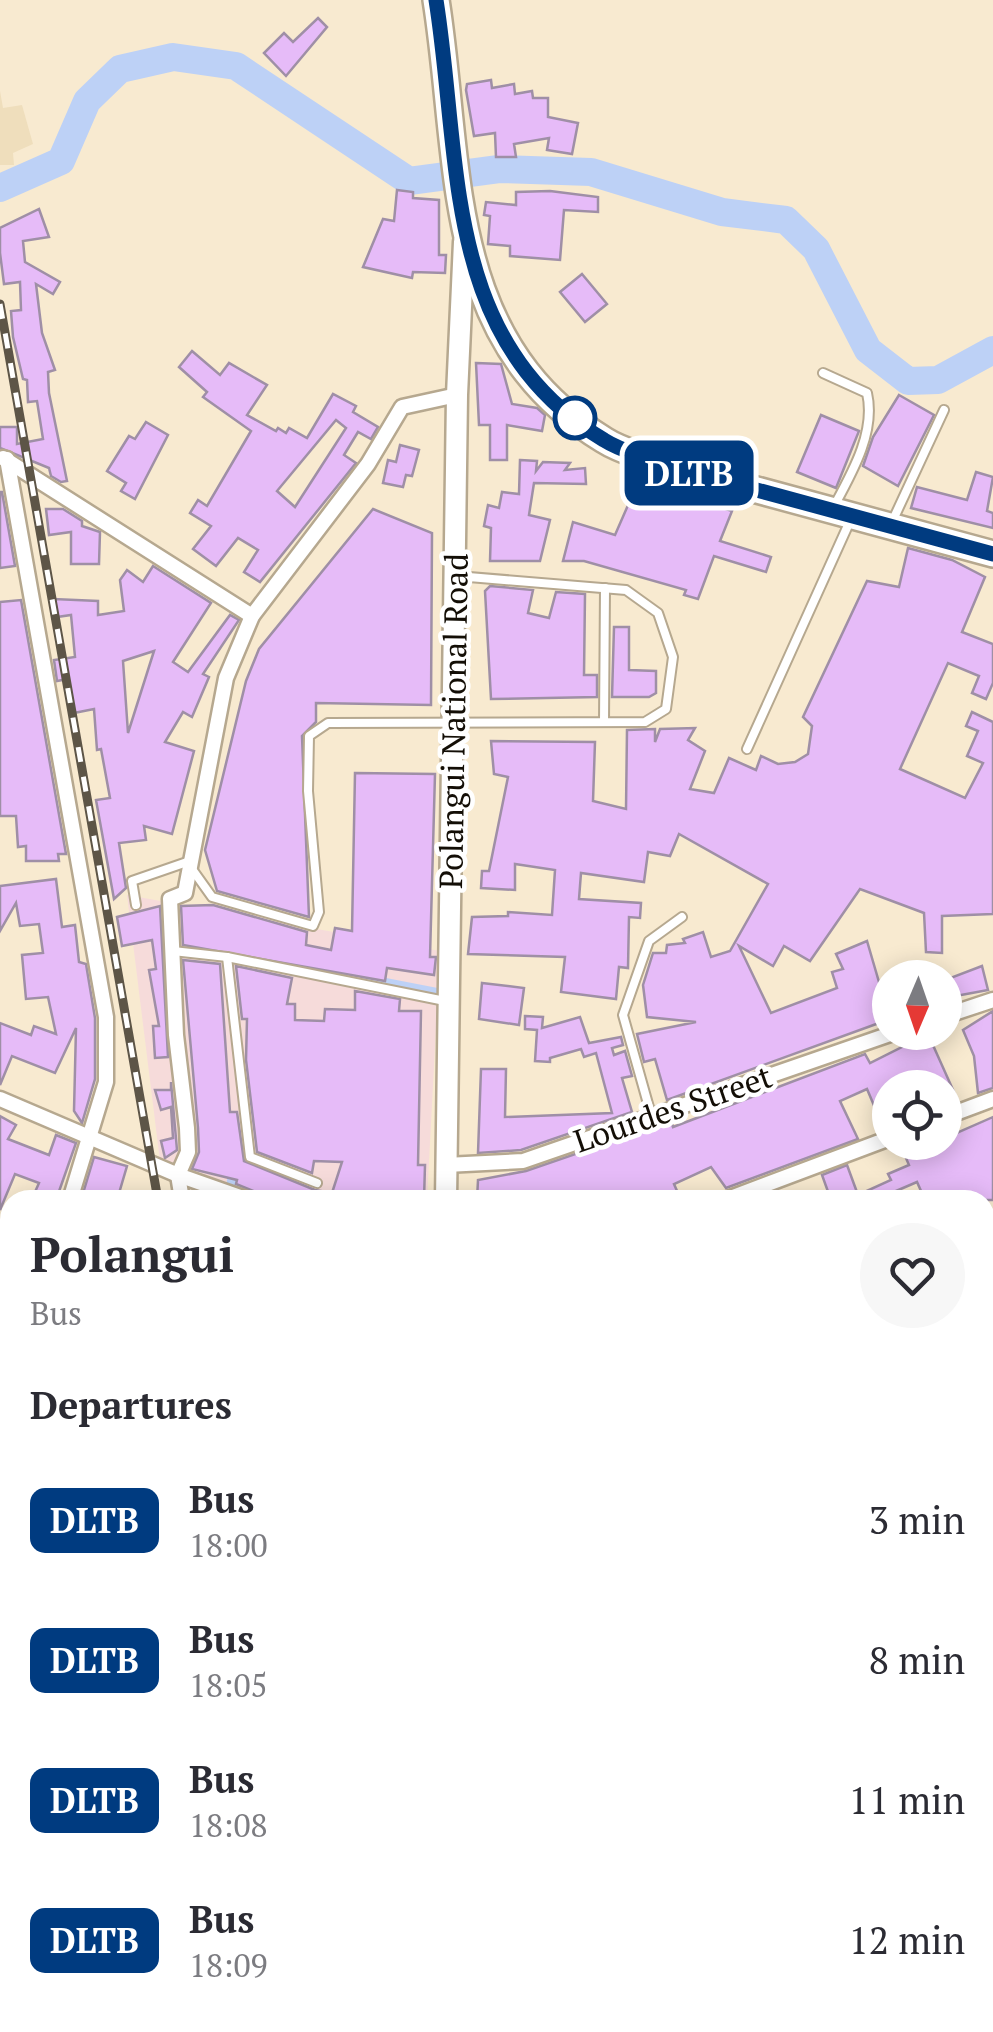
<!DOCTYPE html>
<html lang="en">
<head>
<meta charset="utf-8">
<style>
  body { margin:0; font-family:"PT Serif",serif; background:#f7f7f7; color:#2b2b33; height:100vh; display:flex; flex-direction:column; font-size:38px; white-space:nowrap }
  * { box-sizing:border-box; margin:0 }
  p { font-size:32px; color:#7c7c81 }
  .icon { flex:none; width:55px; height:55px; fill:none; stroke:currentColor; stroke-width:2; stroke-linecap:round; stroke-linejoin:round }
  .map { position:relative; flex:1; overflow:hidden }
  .details { position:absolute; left:0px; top:1190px; width:995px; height:842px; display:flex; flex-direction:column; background:#fff; border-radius:30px 30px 0 0; box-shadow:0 5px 25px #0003 }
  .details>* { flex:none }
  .badge { padding:0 20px; border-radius:15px; font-size:35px; line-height:65px }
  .needle { width:65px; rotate:182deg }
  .fabs { position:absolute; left:872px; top:960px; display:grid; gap:20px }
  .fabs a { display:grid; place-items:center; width:90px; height:90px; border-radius:50%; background:#fff; box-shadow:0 5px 25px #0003; font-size:50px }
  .map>.badge { position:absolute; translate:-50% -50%; box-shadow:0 0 0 5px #fff }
  h2 { padding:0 30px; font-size:38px; line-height:90px }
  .round { display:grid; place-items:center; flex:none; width:105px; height:105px; border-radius:52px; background:#f7f7f7 }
  .head { display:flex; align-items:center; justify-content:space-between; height:170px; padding:0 30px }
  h1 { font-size:48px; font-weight:700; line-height:75px }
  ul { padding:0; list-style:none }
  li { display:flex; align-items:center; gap:30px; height:140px; padding:0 30px }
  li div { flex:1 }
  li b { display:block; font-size:38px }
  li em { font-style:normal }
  li .badge { min-width:110px; font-weight:700; text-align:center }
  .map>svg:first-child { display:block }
  .commercial { fill:#f6dbda }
  .built { fill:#efdebc }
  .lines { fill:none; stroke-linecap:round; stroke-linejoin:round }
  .canal { stroke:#bdd1f6; stroke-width:15 }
  .river { stroke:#bdd1f6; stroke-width:28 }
  .building { fill:#e6bbf8; stroke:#9f8fa6; stroke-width:2.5; fill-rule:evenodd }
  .lane-casing { stroke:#b6a88f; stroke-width:12 }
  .street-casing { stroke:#b6a88f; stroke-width:19 }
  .secondary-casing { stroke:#b6a88f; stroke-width:25 }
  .highway-casing { stroke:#b6a88f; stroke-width:30 }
  .lane { stroke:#fff; stroke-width:8 }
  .street { stroke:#fff; stroke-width:14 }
  .secondary { stroke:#fff; stroke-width:20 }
  .highway { stroke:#fff; stroke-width:25 }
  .rail-casing { stroke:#5d5547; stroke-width:9 }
  .rail { stroke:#fff; stroke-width:5; stroke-dasharray:15; stroke-linecap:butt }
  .line-casing { stroke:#fff; stroke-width:22 }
  .line { stroke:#003b80; stroke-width:15 }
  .stop-dot { fill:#fff; stroke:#003b80; stroke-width:5 }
  .labels { text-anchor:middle; stroke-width:9; stroke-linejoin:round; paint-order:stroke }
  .street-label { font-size:32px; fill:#130e06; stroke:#fff }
</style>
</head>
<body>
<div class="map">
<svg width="993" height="2032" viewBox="0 0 993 2032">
  <rect width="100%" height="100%" fill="#f8ead0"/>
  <path class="commercial" d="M127 895 440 951 427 1200H256L176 1171 160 1161Z"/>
  <path class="built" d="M0 91 3 108 22 105 33 144 13 153 14 165H0Z"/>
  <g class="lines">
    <g class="canal">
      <path d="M368 982 440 996"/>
      <path d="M237 1161 233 1192 256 1200"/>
    </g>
    <g class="river">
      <path d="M0 188 61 161 87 101 120 69 173 57 236 66 409 181 499 169 591 172 722 212 786 220 816 249 868 350 908 381 938 380 993 350"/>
      <path d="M985 1229 993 1225"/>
      <path d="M0 1621 10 1616"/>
    </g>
  </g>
  <g class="building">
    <path d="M318 18 327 27 286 76 264 53 284 33 293 42Z"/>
    <path d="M491 80 492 88 514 84 515 94 532 91 533 98H548V117L578 123 572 154 547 150 549 138 514 144 516 157H496L495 133 474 136 466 90 467 84Z"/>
    <path d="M397 190 413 192V198L439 200V255H446L445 273 413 272 412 278 363 267 383 219 394 221Z"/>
    <path d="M550 191 598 197V212L564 210 560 260 510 256V246L488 244 490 216 484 215 486 202 516 205V192Z"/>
    <path d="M39 209 49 237 23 241 25 262 60 282 53 294 36 284 42 333 55 370 48 372 49 393 67 481 61 482 51 476 49 468 0 448V427H17V444L43 439 37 401 28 402 27 380 23 379 13 337 11 311 21 310 20 282 4 284 0 253V228Z"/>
    <path d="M582 274 607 304 585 322 560 292Z"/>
    <path d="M192 351 220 375 229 363 267 385 247 415 276 431 278 428 286 433 289 428 307 438 333 394 356 406 353 412 378 427 371 439 358 432 344 455 356 463 260 582 244 572 258 550 238 538 216 566 193 549 211 526 190 513 198 500 207 506 251 431 203 397 207 392 179 367ZM336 420 346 428 295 507 277 491Z"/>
    <path d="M476 363 501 364 512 404 537 408 545 415 542 431 507 425V460H490V425H479Z"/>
    <path d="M899 395 934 415 898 486 863 466 873 437Z"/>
    <path d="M821 415 859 431 836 488 797 472Z"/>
    <path d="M146 422 168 435 135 499 121 491 126 483 107 471 129 436 135 439Z"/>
    <path d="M400 445 419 450 412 476 406 475 403 487 383 483 388 460 396 462Z"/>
    <path d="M520 460 537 461 536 471 543 462 570 463 565 470 585 468 586 484 534 483 529 515 550 520 540 561H490L491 528 484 526 488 505 499 508 502 492 519 494Z"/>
    <path d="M976 472 993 477 987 511 993 513V528L911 508 917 487 967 500Z"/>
    <path d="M639 480 732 511 720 541 771 557 766 572 714 556 698 599 684 595 686 590 584 561H563L573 522 615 535Z"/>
    <path d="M0 492H2L15 566 0 568Z"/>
    <path d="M46 509H63L82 521V526L100 532 99 564H71V532L49 535Z"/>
    <path d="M373 509 432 533 431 705 316 703V722L302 736 309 917 217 891 205 850 246 681 259 649Z"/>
    <path d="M908 548 952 560 985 577 962 632 993 644V683L986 699 972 693 979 676 948 663 900 769 965 798 983 763 967 756 978 731 966 726 972 712 993 722V914L942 916V953L926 952 924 913 860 889 810 961 784 946 773 966 739 946 771 1013 837 988 832 972 843 969 836 954 867 941 879 982 890 977V1019L667 1100 655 1059 644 1062 637 1034 696 1022 647 1017 643 985 653 953H666L667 945 685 943 683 939 703 932 711 957 730 951 768 884 679 834 670 856 648 852 644 882 581 873 579 899 641 903 640 918 629 917 628 968 619 967 616 999 561 992 565 957 468 954 472 917 508 916V912L552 915 555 870 515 864V890L481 888 482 871H489L508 777 494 774 491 741 595 742 593 801 626 809 627 730 655 729V742L660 729 695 728 688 740 705 751 690 789 714 793 729 758 756 770 761 756 778 764 795 762 808 754 812 726 803 717 867 581 899 587Z"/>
    <path d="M153 566 211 603 173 662 188 672 230 615 239 620 203 674 209 677 192 717 183 712 165 742 194 751 172 834 144 826 146 840 119 843 126 888 114 899 96 800 110 798 101 749 97 750 94 709 74 713 68 679 57 681 54 660 75 657 71 615 57 617 54 599 98 601V615L124 611 120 580 127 570 143 582ZM154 651 128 733 123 661Z"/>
    <path d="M490 586 533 590 528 613 549 618 556 592 585 594 584 675H597V697L491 699 485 591Z"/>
    <path d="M21 600 66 854H58L59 861H26V846L18 847 16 816H0V602Z"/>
    <path d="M614 627H629V670L656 671V693L649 697H612Z"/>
    <path d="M355 773 435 774 430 957H436L434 975 387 968 385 981 183 945 181 906 213 905 307 932 306 945 331 950 335 928 352 931Z"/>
    <path d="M56 879 62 927 75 925 79 962 86 964 95 1018V1079L82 1123 74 1111 76 1028 55 1073 12 1056 0 1085V1023L31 1035 34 1026 56 1034 48 997 26 999 22 955 43 953 39 924 20 926 16 903 0 931V886Z"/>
    <path d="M160 906 168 1057 155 1058 153 1026H159L149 970 156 969 152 940 122 946 117 917Z"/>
    <path d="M183 960 220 964 230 1112H237L244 1161 315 1190 332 1193 342 1162 314 1161 312 1173 257 1152 246 1060 247 1019H242L236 966 292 978 287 1004H295V1020L324 1021 325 1009 355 1010V991L400 999 399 1011H421L418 1165H425L424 1200H275L236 1184 237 1180 192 1169 199 1152 198 1128Z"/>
    <path d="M982 966 988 990 945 998V980Z"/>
    <path d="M482 983 524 988 519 1025 479 1019Z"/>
    <path d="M993 1011V1088L978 1093 974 1056 963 1030Z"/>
    <path d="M525 1016 543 1017 542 1028 580 1017 589 1043 621 1037 623 1045 612 1048 614 1055 625 1051 632 1076 622 1078 632 1112 521 1150 478 1153 481 1069H506L505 1117 612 1113 596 1053 584 1057 581 1049 550 1058V1062L535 1061 537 1030 525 1029Z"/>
    <path d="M928 1034 958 1101 945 1106V1088H890V1128L884 1129 867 1089 840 1101 858 1139 726 1188 711 1167 674 1184 681 1200H477L478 1180 526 1171 671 1121 673 1127 865 1054 870 1063Z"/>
    <path d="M171 1082 177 1150 165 1158 161 1141 173 1138 171 1107 161 1110 155 1090H171Z"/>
    <path d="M0 1116 16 1125 8 1139 49 1155 56 1135 76 1143 56 1200 35 1192 39 1183 15 1174 0 1210Z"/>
    <path d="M993 1117V1200H925L917 1182 889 1194 891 1200H831L822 1175 847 1165 858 1195 891 1180 888 1174 909 1165 903 1151 922 1142H945V1138Z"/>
    <path d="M94 1157 127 1166 117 1200H81Z"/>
  </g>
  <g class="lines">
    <g class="lane-casing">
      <g id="lane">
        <path d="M823 373 867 393C876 432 852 473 833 508"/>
        <path d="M892 522 944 410"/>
        <path d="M604 722 605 588"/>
        <path d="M747 749 850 521"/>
        <path d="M136 905 132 881 187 862 212 897 313 926 319 912 308 791 309 736 328 723 645 722 666 709 673 657 658 613 626 590 457 576"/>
        <path d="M173 951 227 957 445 1001"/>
        <path d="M227 957 250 1157 317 1183"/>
        <path d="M652 1118 623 1015 649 941 682 917"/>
      </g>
    </g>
    <g class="street-casing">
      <g id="street">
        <path d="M3 458 252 616"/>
        <path d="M7 459 106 1017V1082L70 1200"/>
        <path d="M945 1016 993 1000"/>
        <path d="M0 1099 178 1175 249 1200"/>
        <path d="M945 1117 993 1099"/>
        <path d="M446 1165 523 1161 896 1032"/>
        <path d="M182 1200 178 1175 188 1152 187 1128 176 1035 170 899 185 893 226 678 252 616 368 464 402 407 457 395"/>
        <path d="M725 1200 890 1138"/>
        <path d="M985 1310 993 1313"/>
        <path d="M0 1463 10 1423"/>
        <path d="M985 1552 993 1554"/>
        <path d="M0 1689 10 1686"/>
        <path d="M985 1709 993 1673"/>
        <path d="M985 1737 993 1738"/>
      </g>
    </g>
    <g class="secondary-casing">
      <g id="secondary">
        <path d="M446 1200 457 395 464 242"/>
        <path d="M0 1307 10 1309"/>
        <path d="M0 1479 10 1476"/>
        <path d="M0 1498 10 1496"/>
        <path d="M985 1637 993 1639"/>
      </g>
    </g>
    <g class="highway-casing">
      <path id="highway" d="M436 0C462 163 441 341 604 440 621 451 643 456 661 464L993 554"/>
    </g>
    <use href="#lane" class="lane"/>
    <use href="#street" class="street"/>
    <use href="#secondary" class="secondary"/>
    <use href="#highway" class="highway"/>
    <g class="rail-casing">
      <g id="rail">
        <path d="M0 304 158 1200"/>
        <path d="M304 2022 306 2032"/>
      </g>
    </g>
    <use href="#rail" class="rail"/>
  </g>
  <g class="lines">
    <g class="line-casing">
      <path id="line" d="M436 0C462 163 441 341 604 440 621 451 643 456 661 464L993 554"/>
    </g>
    <use href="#line" class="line"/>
  </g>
  <circle class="stop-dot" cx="575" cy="418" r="20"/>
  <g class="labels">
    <g class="street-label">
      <text transform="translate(454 721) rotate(-89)" y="11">Polangui National Road</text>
      <text transform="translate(673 1109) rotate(-19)" y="11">Lourdes Street</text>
    </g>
  </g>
</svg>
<div class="fabs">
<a><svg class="needle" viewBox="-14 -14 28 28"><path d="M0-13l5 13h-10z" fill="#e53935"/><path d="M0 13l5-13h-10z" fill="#7c7c81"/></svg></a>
<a><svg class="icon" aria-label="locate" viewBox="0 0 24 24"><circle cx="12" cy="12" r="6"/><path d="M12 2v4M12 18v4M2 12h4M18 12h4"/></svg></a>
</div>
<b class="badge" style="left:689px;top:473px;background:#003b80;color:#fff">DLTB</b>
<section class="details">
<div class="head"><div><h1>Polangui</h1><p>Bus</p></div><a class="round"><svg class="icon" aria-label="heart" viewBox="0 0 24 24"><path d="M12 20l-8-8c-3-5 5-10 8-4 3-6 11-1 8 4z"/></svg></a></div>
<h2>Departures</h2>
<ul>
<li><span class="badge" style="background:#003b80;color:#fff">DLTB</span><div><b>Bus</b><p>18:00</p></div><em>3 min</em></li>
<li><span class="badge" style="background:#003b80;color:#fff">DLTB</span><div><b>Bus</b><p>18:05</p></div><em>8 min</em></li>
<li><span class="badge" style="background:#003b80;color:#fff">DLTB</span><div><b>Bus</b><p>18:08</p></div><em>11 min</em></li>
<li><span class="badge" style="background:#003b80;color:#fff">DLTB</span><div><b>Bus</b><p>18:09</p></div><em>12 min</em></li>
</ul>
</section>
</div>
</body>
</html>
